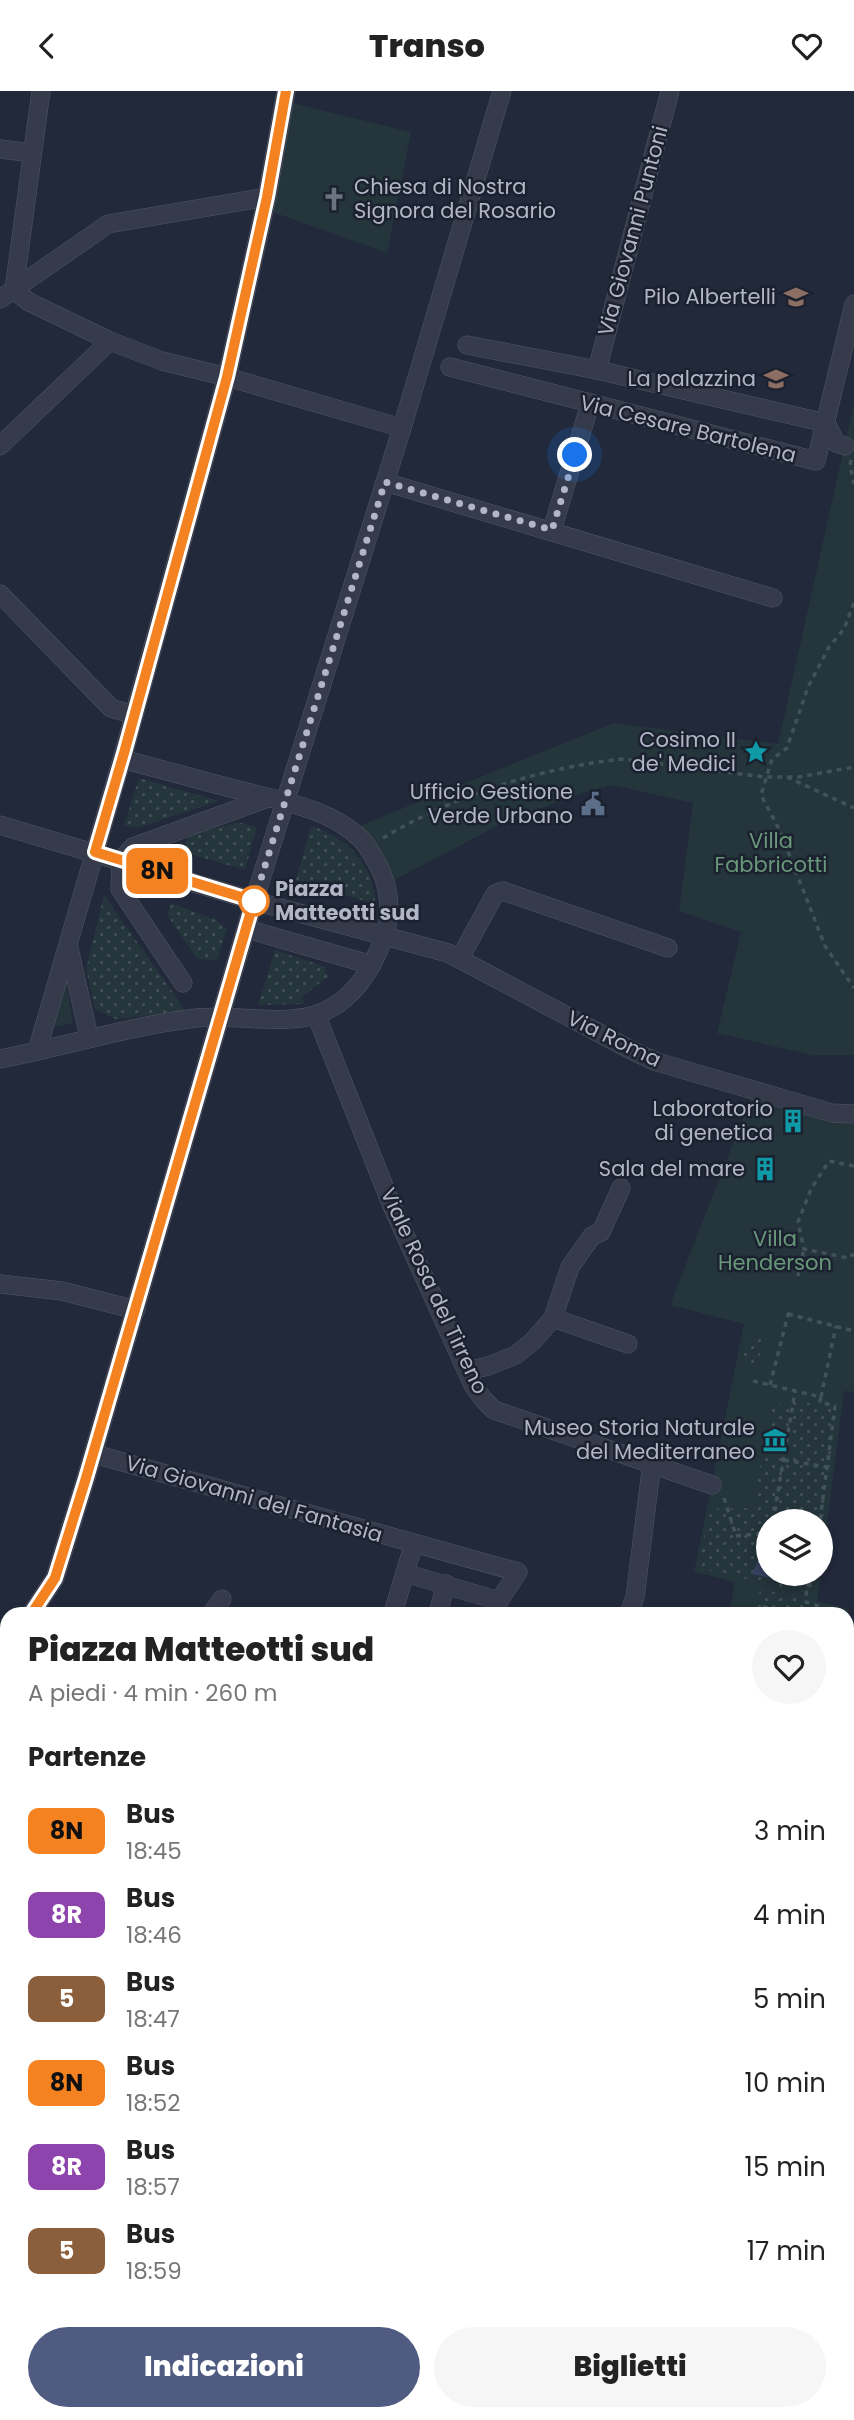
<!DOCTYPE html>
<html lang="it">
<head>
<meta charset="utf-8">
<style>
  body { margin:0; font-family:Poppins,sans-serif; background:#f6f6f6; color:#222; height:100vh; display:flex; flex-direction:column; font-size:26px; white-space:nowrap }
  * { box-sizing:border-box; margin:0 }
  p { font-size:23px; color:#767676 }
  .icon { flex:none; width:38px; height:38px; fill:none; stroke:currentColor; stroke-width:2; stroke-linecap:round; stroke-linejoin:round }
  .map { position:relative; flex:1; overflow:hidden }
  .details { position:absolute; left:0px; top:1516px; width:854px; height:814px; display:flex; flex-direction:column; background:#fff; border-radius:21px 21px 0 0; box-shadow:0 4px 10px #0003 }
  .details>* { flex:none }
  .badge { padding:0 14px; border-radius:10px; font-size:24px; line-height:46px }
  .buttons { position:absolute; left:756px; top:1418px; display:grid; gap:14px }
  .buttons a { display:grid; place-items:center; width:77px; height:77px; border-radius:50%; background:#fff; box-shadow:0 4px 10px #0003; font-size:35px }
  .you { position:absolute; width:35px; height:35px; margin:-18px; border:5px solid #fff; border-radius:50%; background:#1a73e8; box-shadow:0 0 0 10px #1a73e833 }
  .map>.badge { position:absolute; translate:-50% -50%; box-shadow:0 0 0 4px #fff }
  h2 { padding:0 28px; font-size:26px; line-height:63px }
  .round { display:grid; place-items:center; flex:none; width:74px; height:74px; border-radius:37px; background:#f6f6f6 }
  .overview { display:flex; align-items:center; justify-content:space-between; height:119px; padding:0 28px }
  h1 { font-size:33px; font-weight:800; line-height:52px }
  .action { display:flex; gap:14px; margin-top:auto; padding:14px 28px }
  .action a { flex:1; height:80px; border-radius:42px; background:#4f5b81; color:#fff; font-size:28px; font-weight:800; line-height:80px; text-align:center }
  .action a+a { background:#f6f6f6; color:#222 }
  ul { padding:0; list-style:none }
  li { display:flex; align-items:center; gap:21px; height:84px; padding:0 28px }
  li div { flex:1 }
  li b { display:block; font-size:26px }
  li em { font-style:normal }
  li .badge { min-width:77px; font-weight:700; text-align:center }
  header { display:flex; justify-content:space-between; align-items:center; height:91px; padding:0 28px; background:#fff; font-size:32px; font-weight:800 }
  .map>svg:first-child { display:block }
  .green { fill:#24353b }
  .forest { fill:url(#forest-crowns) }
  .garden { fill:url(#garden-dots) }
  .water { fill:#364261 }
  .lines { fill:none; stroke-linecap:round; stroke-linejoin:round }
  .minor-casing { stroke:#515665; stroke-width:19 }
  .path { stroke:#425259; stroke-width:3.5; stroke-dasharray:5 5; stroke-linecap:butt }
  .minor { stroke:#363b4b; stroke-width:18 }
  .line-casing { stroke:#fff; stroke-width:16 }
  .line { stroke:#f58220; stroke-width:10 }
  .walk { stroke:#b1b6c6; stroke-width:7; stroke-dasharray:0 12.6 }
  .stop-dot { fill:#fff; stroke:#f58220; stroke-width:3.5 }
  .labels { text-anchor:middle; stroke-width:5; stroke-linejoin:round; paint-order:stroke }
  .poi-label { font-size:21px; fill:#b1b6c6; stroke:#1b212f; text-anchor:end }
  .street-label { font-size:21px; fill:#b1b6c6; stroke:#1b212f }
  .park-label { font-size:21px; fill:#69977a; stroke:#1b212f }
  .stop-label { font-size:21px; font-weight:bold; fill:#b1b6c6; stroke:#1b212f; text-anchor:start }
</style>
</head>
<body>
<header><svg class="icon" aria-label="back" viewBox="0 0 24 24"><path d="M15 5l-7 7 7 7"/></svg>Transo<svg class="icon" aria-label="heart" viewBox="0 0 24 24"><path d="M12 20l-8-8c-3-5 5-10 8-4 3-6 11-1 8 4z"/></svg></header>
<div class="map">
<svg width="854" height="2329" viewBox="0 0 854 2329">
  <defs>
    <pattern id="forest-crowns" width="20" height="18" patternUnits="userSpaceOnUse" patternTransform="scale(1.75)"><rect width="20" height="18" fill="#24353b"/><path d="M2 6a3 3 0 1 1 6 0M12 15a3 3 0 1 1 6 0" fill="none" stroke="#415056"/></pattern>
    <pattern id="garden-dots" width="8" height="8" patternUnits="userSpaceOnUse" patternTransform="scale(1.75)"><rect width="8" height="8" fill="#24353b"/><path d="M2 2h.1M6 6h.1" fill="none" stroke="#415056" stroke-width="1.8" stroke-linecap="round"/></pattern>
  </defs>
  <rect width="100%" height="100%" fill="#22293a"/>
  <g class="green">
    <path d="M284 10 411 41 387 162 264 118Z"/>
    <path d="M854 312V964H811L717 942 741 841 679 820 693 712 612 694 573 705 499 734 387 793 349 739 614 632 778 653Z"/>
    <path d="M65 881 73 932 52 936Z"/>
    <path d="M752 1004 813 1025 854 1033V1301L844 1300 821 1481V1430H768V1482H821L817 1510 849 1518 847 1525V1522H729L735 1491 694 1481 744 1233 670 1214Z"/>
    <path d="M0 1980 7 1984V2042L0 2040Z"/>
    <path d="M7 2181V2322H209V2329H0V2182Z"/>
    <path d="M847 2259 854 2263V2329H357V2322H412L458 2328 459 2322H847Z"/>
  </g>
  <g class="forest">
    <path d="M7 2295V2322H46L43 2329H0V2300Z"/>
    <path d="M154 2322H211L210 2329H153Z"/>
  </g>
  <g class="garden">
    <path d="M139 687 219 710 138 737 124 735Z"/>
    <path d="M237 731 257 736 245 779 183 761 188 745Z"/>
    <path d="M311 735C346 745 375 775 375 813L296 789Z"/>
    <path d="M104 804 186 920 115 928 95 918 86 878Z"/>
    <path d="M171 812 216 829 227 838 217 869 197 868 167 824Z"/>
    <path d="M275 859 326 876 325 882 330 884 302 906 305 913 258 914Z"/>
    <path d="M748 1245 764 1249 756 1277 741 1273Z"/>
    <path d="M795 1309 837 1318 821 1442V1430H768V1482H815L813 1503 697 1477 711 1418 753 1417 771 1312 790 1315Z"/>
    <path d="M761 1498 803 1508 802 1513 818 1517 820 1513 846 1520V1522H751Z"/>
    <path d="M854 1634V1861L847 1860V1668Z"/>
  </g>
  <path class="water" d="M758 1469 768 1470V1482H786L792 1492 752 1483Z"/>
  <g class="lines">
    <g class="minor-casing">
      <g id="minor">
        <path d="M0 58 32 62"/>
        <path d="M14 199 29 211 110 250 162 270 227 286 402 337"/>
        <path d="M14 199 41 0"/>
        <path d="M0 208 108 133 267 106"/>
        <path d="M467 254 597 279 826 332"/>
        <path d="M450 276 816 370 854 213"/>
        <path d="M597 279 670 0"/>
        <path d="M826 332 836 352 845 355"/>
        <path d="M0 355 110 250"/>
        <path d="M385 391 773 507"/>
        <path d="M552 439 590 313"/>
        <path d="M0 503 111 617 134 624"/>
        <path d="M0 734 254 810 448 862 635 961 657 971 832 1022 854 1023"/>
        <path d="M247 838 372 874"/>
        <path d="M69 857 89 946"/>
        <path d="M460 867 495 803 503 800 668 857"/>
        <path d="M183 892 120 798 121 769 133 756 268 707"/>
        <path d="M318 923 319 931 392 1115 473 1294 483 1308 494 1319 712 1394"/>
        <path d="M37 960 124 661 227 286 267 106 286 0"/>
        <path d="M0 968C66 955 130 935 196 927 232 923 285 935 318 923 352 911 372 879 384 846 392 822 390 796 378 774 373 765 368 755 361 748 328 716 276 709 234 698 197 688 159 678 122 668"/>
        <path d="M0 1193 62 1200 136 1219"/>
        <path d="M553 1227 628 1253"/>
        <path d="M467 1280 488 1275 516 1264 533 1250 553 1227 570 1176 592 1145 601 1141 621 1097"/>
        <path d="M94 1363 518 1481 499 1510 405 1482 414 1452"/>
        <path d="M32 1522 55 1487 86 1387 254 810 402 337 502 0"/>
        <path d="M212 1522 222 1508"/>
        <path d="M393 1522 405 1482"/>
        <path d="M438 1522 446 1493"/>
        <path d="M629 1522 635 1506 652 1372"/>
        <path d="M0 1571 7 1560"/>
        <path d="M0 1772 7 1776"/>
        <path d="M0 2132H7"/>
        <path d="M0 2175 7 2174"/>
        <path d="M847 2243 854 2247"/>
        <path d="M348 2329V2322"/>
      </g>
    </g>
    <g class="path">
      <path d="M851 369 850 374 854 393"/>
      <path d="M854 512 844 538 829 556 808 596 787 657 772 668 761 704 780 740 825 855 854 897"/>
      <path d="M787 686 854 717"/>
      <path d="M383 747C455 704 540 677 622 668L765 686H799L854 676"/>
      <path d="M854 1075 829 1070 811 1098 798 1131 804 1158 848 1167 854 1163"/>
      <path d="M798 1185 804 1158"/>
      <path d="M788 1223 854 1240"/>
      <path d="M753 1290 821 1306 820 1311 835 1315 820 1430"/>
      <path d="M770 1294 789 1220"/>
      <path d="M821 1306 836 1235"/>
      <path d="M784 1369 827 1376"/>
      <path d="M724 1407 736 1445 758 1443 768 1436"/>
      <path d="M773 1430 795 1301"/>
      <path d="M802 1482 807 1486 806 1511 822 1516 819 1522"/>
      <path d="M807 1495 813 1493 814 1482"/>
      <path d="M758 1522 760 1515 791 1522"/>
      <path d="M0 1986 7 1991"/>
      <path d="M847 2278 854 2281"/>
      <path d="M740 2322 748 2329"/>
      <path d="M183 2329V2322"/>
      <path d="M809 2329 810 2322"/>
    </g>
    <use href="#minor" class="minor"/>
  </g>
  <g class="lines">
    <g class="line-casing">
      <path id="line" d="M32 1522 55 1487 86 1387 254 810 95 761 124 662 227 286 267 106 286 0"/>
    </g>
    <use href="#line" class="line"/>
    <path class="walk" d="M254 810 385 391 552 439 575 364"/>
  </g>
  <defs>
    <g id="church-bare" transform="scale(1.89)"><path d="M-1.2-6h2.4v3.5h3.3v2.4h-3.3V6h-2.4V-.1h-3.3v-2.4h3.3Z" fill="#6b7280" stroke="#1b212f" stroke-width="2.5" paint-order="stroke"/></g>
    <g id="school-bare" transform="scale(1.89)"><path d="M0-5L7-2L0 1L-7-2ZM-4 1L0 2.5L4 1V4Q0 6-4 4Z" fill="#8d6e63" stroke="#1b212f" stroke-width="2.5" paint-order="stroke"/></g>
    <g id="sight-bare" transform="scale(1.89)"><path d="M0-6L1.8-2.2L6-1.7L2.9 1.2L3.7 5.4L0 3.3L-3.7 5.4L-2.9 1.2L-6-1.7L-1.8-2.2Z" fill="#0f9aa8" stroke="#1b212f" stroke-width="2.5" paint-order="stroke"/></g>
    <g id="civic-bare" transform="scale(1.89)"><path d="M-.6-6.5H3V-4.5H.6V-3L4-1V1h2V6H-6V1h2V-1L-.6-3ZM-1.2 2.5V6h2.4V2.5Z" fill="#5c6f8a" stroke="#1b212f" stroke-width="2.5" paint-order="stroke"/></g>
    <g id="building-bare" transform="scale(1.89)"><path d="M-4-6H4V6H1V3H-1V6H-4ZM-2.5-4.3h1.7v1.8h-1.7ZM.8-4.3h1.7v1.8H.8ZM-2.5-1h1.7V.8h-1.7ZM.8-1h1.7V.8H.8Z" fill="#0f9aa8" stroke="#1b212f" stroke-width="2.5" paint-order="stroke"/></g>
    <g id="museum-bare" transform="scale(1.89)"><path d="M0-6L6-3V-2H-6V-3ZM-5-1h2V3h-2ZM-1-1h2V3h-2ZM3-1h2V3H3ZM-6 4H6V6H-6Z" fill="#0f9aa8" stroke="#1b212f" stroke-width="2.5" paint-order="stroke"/></g>
  </defs>
  <g fill-rule="evenodd">
    <use href="#church-bare" x="334" y="108"/>
    <use href="#school-bare" x="796" y="206"/>
    <use href="#school-bare" x="776" y="288"/>
    <use href="#sight-bare" x="756" y="661"/>
    <use href="#civic-bare" x="593" y="713"/>
    <use href="#building-bare" x="793" y="1030"/>
    <use href="#building-bare" x="765" y="1078"/>
    <use href="#museum-bare" x="775" y="1349"/>
  </g>
  <circle class="stop-dot" cx="254" cy="810" r="14"/>
  <g class="labels">
    <g class="poi-label">
      <text x="354" y="103" text-anchor="start">Chiesa di Nostra<tspan x="354" dy="24">Signora del Rosario</tspan></text>
      <text x="776" y="213">Pilo Albertelli</text>
      <text x="756" y="295">La palazzina</text>
      <text x="736" y="656">Cosimo II<tspan x="736" dy="24">de' Medici</tspan></text>
      <text x="573" y="708">Ufficio Gestione<tspan x="573" dy="24">Verde Urbano</tspan></text>
      <text x="773" y="1025">Laboratorio<tspan x="773" dy="24">di genetica</tspan></text>
      <text x="745" y="1085">Sala del mare</text>
      <text x="755" y="1344">Museo Storia Naturale<tspan x="755" dy="24">del Mediterraneo</tspan></text>
    </g>
    <g class="street-label">
      <text transform="translate(633 140) rotate(-75)" y="7">Via Giovanni Puntoni</text>
      <text transform="translate(688 338) rotate(14)" y="7">Via Cesare Bartolena</text>
      <text transform="translate(614 948) rotate(26)" y="7">Via Roma</text>
      <text transform="translate(434 1200) rotate(65)" y="7">Viale Rosa del Tirreno</text>
      <text transform="translate(254 1408) rotate(16)" y="7">Via Giovanni del Fantasia</text>
    </g>
    <g class="park-label">
      <text x="771" y="757">Villa<tspan x="771" dy="24">Fabbricotti</tspan></text>
      <text x="775" y="1155">Villa<tspan x="775" dy="24">Henderson</tspan></text>
    </g>
    <g class="stop-label">
      <text x="275" y="805">Piazza<tspan x="275" dy="24">Matteotti sud</tspan></text>
    </g>
  </g>
</svg>
<div class="buttons">
<a><svg class="icon" aria-label="layers" viewBox="0 0 24 24"><path d="M12 4l9 5-9 5-9-5zM3 14l9 5 9-5"/></svg></a>
</div>
<div class="you" style="left:575px;top:364px"></div>
<b class="badge" style="left:157px;top:780px;background:#f58220;color:#111">8N</b>
<section class="details">
<div class="overview"><div><h1>Piazza Matteotti sud</h1><p>A piedi · 4 min · 260 m</p></div><a class="round"><svg class="icon" aria-label="heart" viewBox="0 0 24 24"><path d="M12 20l-8-8c-3-5 5-10 8-4 3-6 11-1 8 4z"/></svg></a></div>
<h2>Partenze</h2>
<ul>
<li><span class="badge" style="background:#f58220;color:#111">8N</span><div><b>Bus</b><p>18:45</p></div><em>3 min</em></li>
<li><span class="badge" style="background:#8e44ad;color:#fff">8R</span><div><b>Bus</b><p>18:46</p></div><em>4 min</em></li>
<li><span class="badge" style="background:#8b5e3c;color:#fff">5</span><div><b>Bus</b><p>18:47</p></div><em>5 min</em></li>
<li><span class="badge" style="background:#f58220;color:#111">8N</span><div><b>Bus</b><p>18:52</p></div><em>10 min</em></li>
<li><span class="badge" style="background:#8e44ad;color:#fff">8R</span><div><b>Bus</b><p>18:57</p></div><em>15 min</em></li>
<li><span class="badge" style="background:#8b5e3c;color:#fff">5</span><div><b>Bus</b><p>18:59</p></div><em>17 min</em></li>
</ul>
<div class="action"><a>Indicazioni</a><a>Biglietti</a></div>
</section>
</div>
</body>
</html>
